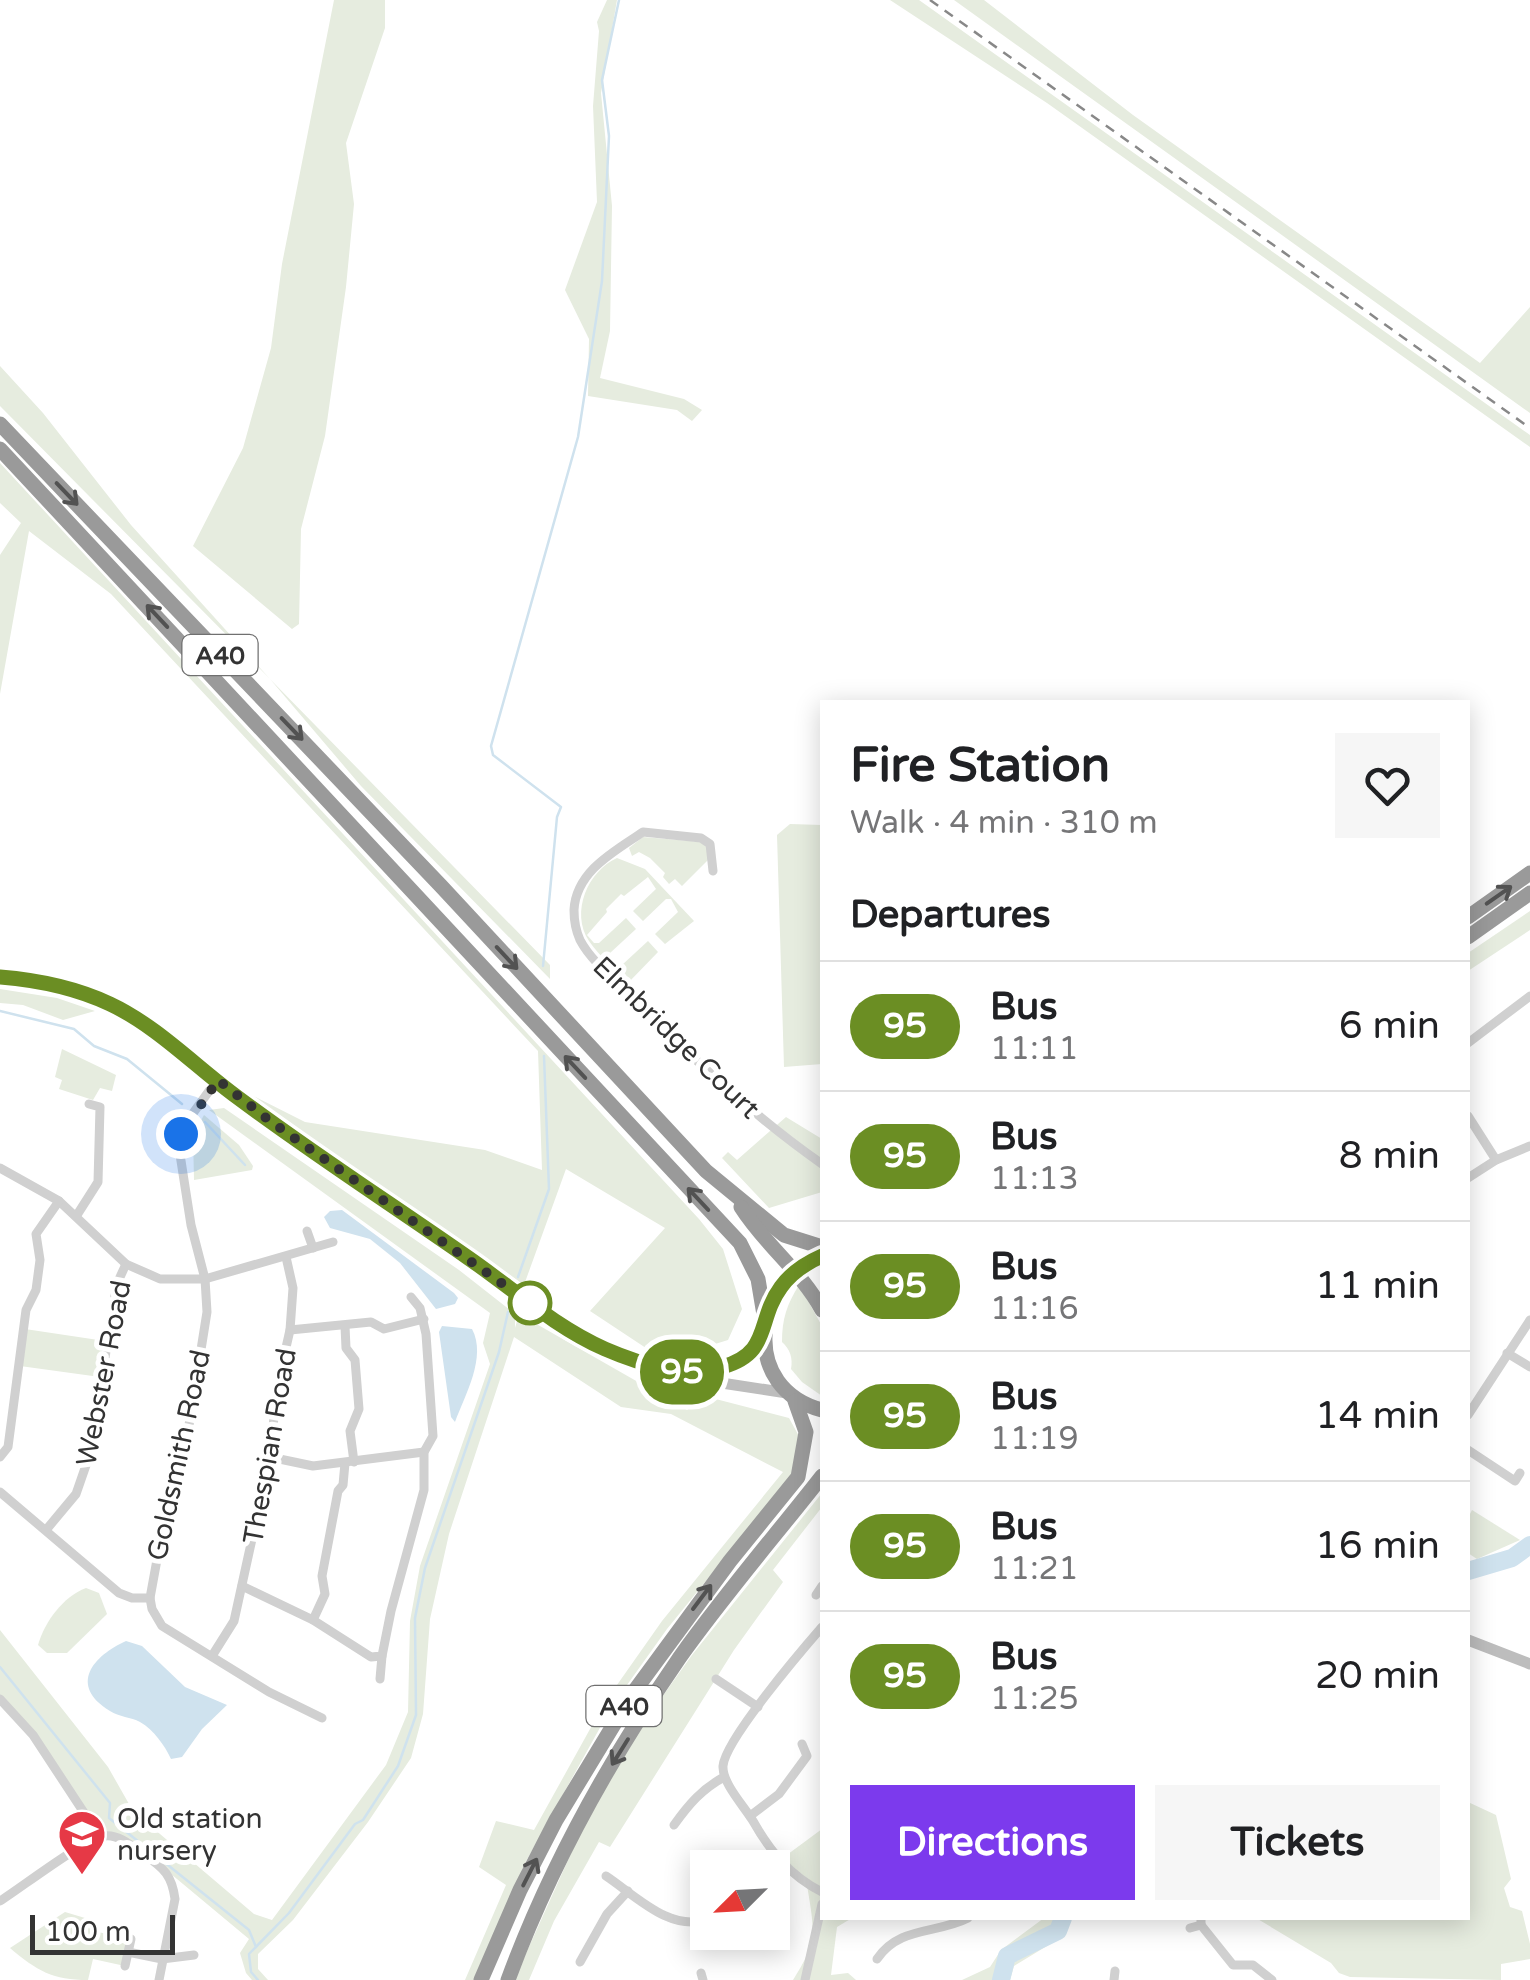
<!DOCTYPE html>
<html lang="en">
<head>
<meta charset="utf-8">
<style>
  body { margin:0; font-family:"Varela Round",sans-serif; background:#f6f6f6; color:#202124; height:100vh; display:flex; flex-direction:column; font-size:38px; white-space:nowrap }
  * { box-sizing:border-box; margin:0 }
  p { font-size:32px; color:#757577 }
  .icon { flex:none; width:55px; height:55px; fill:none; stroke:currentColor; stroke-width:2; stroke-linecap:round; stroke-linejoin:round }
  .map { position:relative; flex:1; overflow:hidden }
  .panel { position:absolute; left:820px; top:700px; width:650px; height:1220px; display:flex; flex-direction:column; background:#fff; border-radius:0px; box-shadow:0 5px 25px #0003 }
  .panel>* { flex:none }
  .badge { padding:0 20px; border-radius:32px; font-size:35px; line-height:65px }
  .needle { width:65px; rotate:246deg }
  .buttons { position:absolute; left:690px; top:1850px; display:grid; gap:20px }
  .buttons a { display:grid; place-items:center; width:100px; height:100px; border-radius:0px; background:#fff; box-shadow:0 5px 25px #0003; font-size:50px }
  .scale { position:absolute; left:30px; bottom:25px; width:145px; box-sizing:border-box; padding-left:10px; border:5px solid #333; border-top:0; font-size:28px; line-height:35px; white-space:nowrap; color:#333; -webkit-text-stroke:8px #fff; paint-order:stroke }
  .you { position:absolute; width:50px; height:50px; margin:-25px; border:8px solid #fff; border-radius:50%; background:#1a73e8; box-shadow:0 0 0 15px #1a73e833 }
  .map>.badge { position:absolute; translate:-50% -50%; box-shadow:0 0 0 5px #fff }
  h2 { padding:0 30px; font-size:38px; line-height:90px }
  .round { display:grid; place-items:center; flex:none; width:105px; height:105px; border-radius:0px; background:#f6f6f6 }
  .summary { display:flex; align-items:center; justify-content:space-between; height:170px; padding:0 30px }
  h1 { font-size:48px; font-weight:800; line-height:75px }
  .button { display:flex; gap:20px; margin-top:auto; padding:20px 30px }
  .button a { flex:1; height:115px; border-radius:0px; background:#7c3aed; color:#fff; font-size:40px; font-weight:800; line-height:115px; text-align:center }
  .button a+a { background:#f6f6f6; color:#202124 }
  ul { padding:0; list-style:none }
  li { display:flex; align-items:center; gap:30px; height:130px; padding:0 30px; border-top:2px solid #e0e0e0 }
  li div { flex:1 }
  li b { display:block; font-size:38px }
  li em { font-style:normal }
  li .badge { min-width:110px; font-weight:700; text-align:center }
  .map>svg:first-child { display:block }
  .green { fill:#e6ecdf }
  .water { fill:#cfe2ee }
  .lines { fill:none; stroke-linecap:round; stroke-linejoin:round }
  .stream { stroke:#cfe2ee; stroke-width:2.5 }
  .river { stroke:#cfe2ee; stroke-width:18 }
  .street { stroke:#d0d0d0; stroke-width:9 }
  .secondary { stroke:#bdbdbd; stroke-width:11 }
  .highway { stroke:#9a9a9a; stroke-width:15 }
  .rail { stroke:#888; stroke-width:2.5; stroke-dasharray:10 8; stroke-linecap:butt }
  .oneway { stroke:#525252 }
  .line-casing { stroke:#fff; stroke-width:22 }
  .line { stroke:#6b8e23; stroke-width:15 }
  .walk { stroke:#333; stroke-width:10; stroke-dasharray:0 18 }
  .stop-dot { fill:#fff; stroke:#6b8e23; stroke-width:5 }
  .labels { text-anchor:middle; stroke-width:10; stroke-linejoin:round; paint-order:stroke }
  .shield { fill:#fff; stroke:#707070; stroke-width:2.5 }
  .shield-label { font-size:25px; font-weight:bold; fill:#333 }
  .street-label { font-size:28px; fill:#333; stroke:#fff }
  .poi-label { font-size:28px; fill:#333; stroke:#fff; text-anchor:start }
</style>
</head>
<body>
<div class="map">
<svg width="1530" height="1980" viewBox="0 0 1530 1980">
  <rect width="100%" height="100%" fill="#fff"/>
  <g class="green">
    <path d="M334 0H385V28L346 143 354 204 346 287 325 436 301 529 299 624 292 629 193 546 243 448 271 348 282 264Z"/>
    <path d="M607 0H617L601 93 612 206 610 331 600 378 684 399 702 410 692 421 677 410 588 396 589 339 565 290 597 202 593 106 599 31 597 22Z"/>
    <path d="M890 0H919L1530 435V447L1047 103Z"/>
    <path d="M954 0H984L1133 115 1480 363 1530 307V413Z"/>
    <path d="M0 366 43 413 131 525 270 679 550 965V979L361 786 270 679 0 406Z"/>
    <path d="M0 463 699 1219 723 1249 742 1309 728 1340 699 1349 655 1354 590 1311 665 1228 566 1169 524 1285 232 1085 305 1122 485 1150 542 1170 538 1051 111 594 29 531 0 694V555L21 523 0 503Z"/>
    <path d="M790 824 822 825V1064L784 1067 777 835Z"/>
    <path d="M643 837 702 842 708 848 709 859 682 886 675 879 669 884 663 877 665 873 650 858 639 852 632 856 629 848Z"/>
    <path d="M617 858 645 869 694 921 665 944 655 934 678 912 671 899H666L643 921 633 911 656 889 648 877 624 896 621 894 606 909 607 912 587 935 594 943H599L626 918 636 929 610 953 609 958 616 966 622 965 648 941 658 952 628 983C616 970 599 956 589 941 570 912 588 871 617 858Z"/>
    <path d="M1530 911V930L1468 971V953Z"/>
    <path d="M0 989 57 998 95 1011 63 1020 23 1005 0 1003Z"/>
    <path d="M62 1049 116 1075 112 1091 100 1088 93 1100 59 1089 62 1080 55 1077Z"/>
    <path d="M224 1108 459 1270 515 1314V1328L519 1314 687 1410 704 1396 789 1418 800 1438 791 1476 667 1629 612 1706 525 1863 474 1980H465L506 1885 479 1867 496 1821 534 1830 605 1702 662 1621 783 1472 671 1414 621 1407 514 1337 449 1534 430 1619 423 1714 411 1758 368 1822 293 1920 258 1954V1969L268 1980H252L246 1973 240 1953 249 1939 165 1869 117 1837H100L33 1735 0 1699V1630L108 1767 133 1811 254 1914 272 1920 386 1765 408 1712 410 1621 420 1566 490 1364 483 1343 490 1313 209 1110Z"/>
    <path d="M204 1115 239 1145 253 1166 252 1170 194 1180 193 1135Z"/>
    <path d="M786 1117 822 1139V1192L769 1208 722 1158 728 1152 737 1160Z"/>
    <path d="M799 1285 822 1326V1396L802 1382 791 1369C793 1358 790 1349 782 1342 782 1319 787 1304 799 1285Z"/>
    <path d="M25 1329 105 1341 100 1377 20 1366Z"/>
    <path d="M822 1493V1507L773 1570 783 1582 734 1650 610 1847 599 1842 554 1921 529 1980H514L583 1827 637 1732 692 1655Z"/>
    <path d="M1472 1510 1520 1540 1477 1559 1468 1553V1518Z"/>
    <path d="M86 1588 99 1593 107 1614 67 1653H47L38 1645C45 1621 63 1597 86 1588Z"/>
    <path d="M1468 1802 1496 1815 1511 1879 1504 1888 1510 1907 1522 1911 1530 1944V1959L1501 1964V1980L1350 1977 1339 1973 1331 1963 1256 1918H1468Z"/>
    <path d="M822 1829V1918H852L837 1927 831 1975 848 1973 856 1980H793C819 1940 814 1930 807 1885L780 1860Z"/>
    <path d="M65 1912 95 1921 98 1932 131 1939 125 1966 93 1959 88 1980C53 1980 37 1971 10 1948Z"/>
    <path d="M1044 1918H1072L1065 1935 1014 1966 1010 1980H962L990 1967 1001 1950Z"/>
  </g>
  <g class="water">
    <path d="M342 1210 454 1293 458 1298 455 1304 436 1309 400 1263 370 1239 330 1228 324 1217 330 1211Z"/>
    <path d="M442 1326 472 1329C487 1357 465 1395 455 1422L451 1417 439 1332Z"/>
    <path d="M126 1641 142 1646 185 1687 227 1705 202 1729 182 1757 171 1759C165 1746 154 1730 140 1722 131 1717 119 1717 110 1711 68 1685 93 1656 126 1641Z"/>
  </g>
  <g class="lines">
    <g class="stream">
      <path d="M543 966 557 817 561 807 493 755 491 746 578 437 602 281 609 136 602 80 619 0"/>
      <path d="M0 1011 74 1029 94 1046 127 1059 182 1104"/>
      <path d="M205 1122 245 1165"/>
      <path d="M518 1277 549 1189 544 1056"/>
      <path d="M0 1667 110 1803 109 1818 249 1930 256 1947"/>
      <path d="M258 1980 251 1972 249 1954 289 1913 355 1824 363 1820 398 1766 416 1715 415 1618 425 1568 499 1352 508 1312"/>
    </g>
    <g class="river">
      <path d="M1468 1571 1512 1558 1530 1545"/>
      <path d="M1001 1980 1007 1956 1058 1931 1063 1918"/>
    </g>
    <g class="street">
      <path d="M713 871 710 844 701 838 643 832C615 851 576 871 574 910 574 919 576 931 580 940 591 961 615 980 632 997 692 1058 752 1115 822 1164"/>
      <path d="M1468 1043 1530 996"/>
      <path d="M1468 1116 1496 1160"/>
      <path d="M0 1168 59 1201 126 1264 160 1279H205L333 1242"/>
      <path d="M1468 1178 1496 1160 1530 1146"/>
      <path d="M77 1215 98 1182 100 1107 89 1104"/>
      <path d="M307 1231 313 1248"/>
      <path d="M345 1326 346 1348 355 1360 359 1409 350 1431 354 1462"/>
      <path d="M290 1330 371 1322 384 1329 424 1319"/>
      <path d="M1507 1353 1530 1367"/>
      <path d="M1468 1415 1530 1320"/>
      <path d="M1468 1450 1515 1481 1520 1473"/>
      <path d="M0 1457 8 1447 26 1310 36 1290 40 1260 36 1234 59 1201"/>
      <path d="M270 1457 313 1466 424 1452"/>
      <path d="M0 1492 119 1593 132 1598H150L173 1472 189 1425 207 1312 205 1279 191 1225 179 1148 181 1134 191 1116 217 1080"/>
      <path d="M46 1530 76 1494 92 1448 106 1351 114 1331 115 1288 126 1264"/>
      <path d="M242 1586 313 1620 371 1657 382 1656 391 1611 424 1490V1452L433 1436 426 1334 420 1308 411 1297"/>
      <path d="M816 1595 822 1586"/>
      <path d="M150 1598 152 1609 162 1626 269 1692 322 1718"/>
      <path d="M313 1620 325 1594 322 1576 338 1491 343 1485 345 1463"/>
      <path d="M822 1627C802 1650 725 1740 723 1766 722 1783 744 1806 753 1821 770 1851 790 1876 822 1892"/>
      <path d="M212 1656 234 1621 270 1457 277 1387 290 1330 293 1288 286 1257"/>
      <path d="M380 1679 382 1656"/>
      <path d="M716 1679 758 1707"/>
      <path d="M0 1699 33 1735 100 1837"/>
      <path d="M750 1816 779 1794 807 1756 802 1744"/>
      <path d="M674 1825C689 1804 702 1789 724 1777"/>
      <path d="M606 1876C636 1896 671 1933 708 1919"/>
      <path d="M0 1901C21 1888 85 1838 105 1836 120 1834 135 1849 146 1856 164 1868 172 1876 175 1899L159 1980"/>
      <path d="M1201 1925 1233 1965H1253L1272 1980"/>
      <path d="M1190 1928 1201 1925V1918"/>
      <path d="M765 1932 768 1939"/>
      <path d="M128 1952 162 1959 194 1955"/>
      <path d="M877 1959C899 1926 937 1934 968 1918"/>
      <path d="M580 1962 607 1914 628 1891"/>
      <path d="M125 1966 131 1939"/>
      <path d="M701 1973 703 1980"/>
      <path d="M805 1980 822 1904"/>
      <path d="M1114 1980 1115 1971"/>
    </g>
    <g class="secondary">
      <path d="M0 977 80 992 111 1004 136 1019 270 1121 552 1319 603 1348 702 1380 787 1393"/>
      <path d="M686 1372C717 1368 750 1366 764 1334"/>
      <path d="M1468 1640 1530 1664"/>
    </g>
    <g class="highway">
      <path d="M0 424 441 886 706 1171 784 1235 822 1247"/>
      <path d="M0 449 740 1243 758 1279 765 1321"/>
      <path d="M1468 917 1530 873"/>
      <path d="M1468 937 1530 893"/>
      <path d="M741 1207C765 1245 801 1271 822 1310"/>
      <path d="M822 1256C751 1287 741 1388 822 1410"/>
      <path d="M481 1980 520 1890 556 1820 633 1693 730 1561 798 1477 806 1432 795 1401"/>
      <path d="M508 1980C550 1866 611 1757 680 1657 724 1595 775 1536 822 1476"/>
    </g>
    <path class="rail" d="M930 0 1530 428"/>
  </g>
  <defs><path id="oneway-shaft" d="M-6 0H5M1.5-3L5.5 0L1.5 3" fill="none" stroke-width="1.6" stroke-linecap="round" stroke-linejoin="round" transform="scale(2.5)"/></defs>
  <g class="oneway">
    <use href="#oneway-shaft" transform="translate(67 494) rotate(46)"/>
    <use href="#oneway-shaft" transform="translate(157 616) rotate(-133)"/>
    <use href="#oneway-shaft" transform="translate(292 729) rotate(46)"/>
    <use href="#oneway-shaft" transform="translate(1499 895) rotate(-35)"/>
    <use href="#oneway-shaft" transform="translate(507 958) rotate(47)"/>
    <use href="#oneway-shaft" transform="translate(575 1067) rotate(-133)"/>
    <use href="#oneway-shaft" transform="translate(698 1199) rotate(-133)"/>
    <use href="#oneway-shaft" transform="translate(702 1597) rotate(-53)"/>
    <use href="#oneway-shaft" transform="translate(620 1752) rotate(122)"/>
    <use href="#oneway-shaft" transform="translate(530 1872) rotate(-63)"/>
  </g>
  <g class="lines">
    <g class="line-casing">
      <path id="line" d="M0 977C37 980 76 988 110 1004 157 1026 196 1067 237 1097 312 1153 391 1204 467 1257 512 1288 555 1327 605 1349 642 1365 682 1377 722 1367 772 1353 756 1321 781 1287 791 1273 806 1263 822 1256"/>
    </g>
    <use href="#line" class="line"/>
    <path class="walk" d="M181 1134 218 1080 270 1121 530 1303"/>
  </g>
  <defs>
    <g id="school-pin" transform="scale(2.5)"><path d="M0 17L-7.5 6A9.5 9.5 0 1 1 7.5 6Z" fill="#e63946" stroke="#fff"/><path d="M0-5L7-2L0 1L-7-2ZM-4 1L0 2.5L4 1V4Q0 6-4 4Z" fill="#fff"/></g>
  </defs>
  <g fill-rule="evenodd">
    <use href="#school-pin" x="82" y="1834"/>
  </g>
  <circle class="stop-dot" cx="530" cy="1303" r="20"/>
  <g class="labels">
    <g class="shield">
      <rect x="182.5" y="635" width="75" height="40" rx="8"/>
      <rect x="586.5" y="1686" width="75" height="40" rx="8"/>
    </g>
    <g class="shield-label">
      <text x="220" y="664">A40</text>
      <text x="624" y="1715">A40</text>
    </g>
    <g class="street-label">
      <text transform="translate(677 1037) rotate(44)" y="10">Elmbridge Court</text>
      <text transform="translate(103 1373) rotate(-79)" y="10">Webster Road</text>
      <text transform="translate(269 1446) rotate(-80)" y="10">Thespian Road</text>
      <text transform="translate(178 1455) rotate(-78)" y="10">Goldsmith Road</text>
    </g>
    <g class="poi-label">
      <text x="117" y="1828">Old station<tspan x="117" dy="32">nursery</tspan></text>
    </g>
  </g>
</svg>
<div class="buttons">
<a><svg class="needle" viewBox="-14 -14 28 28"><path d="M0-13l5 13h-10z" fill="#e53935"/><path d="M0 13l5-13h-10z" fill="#757577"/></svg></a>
</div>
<div class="scale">100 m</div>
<div class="you" style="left:181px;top:1134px"></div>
<b class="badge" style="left:682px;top:1372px;background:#6b8e23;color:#fff">95</b>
<section class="panel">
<div class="summary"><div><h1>Fire Station</h1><p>Walk · 4 min · 310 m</p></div><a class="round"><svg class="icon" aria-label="heart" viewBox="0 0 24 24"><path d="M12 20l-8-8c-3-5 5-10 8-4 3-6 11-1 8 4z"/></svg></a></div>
<h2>Departures</h2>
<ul>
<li><span class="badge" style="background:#6b8e23;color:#fff">95</span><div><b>Bus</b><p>11:11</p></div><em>6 min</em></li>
<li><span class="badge" style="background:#6b8e23;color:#fff">95</span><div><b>Bus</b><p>11:13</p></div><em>8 min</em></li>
<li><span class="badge" style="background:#6b8e23;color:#fff">95</span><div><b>Bus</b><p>11:16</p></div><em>11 min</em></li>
<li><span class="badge" style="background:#6b8e23;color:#fff">95</span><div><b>Bus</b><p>11:19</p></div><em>14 min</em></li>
<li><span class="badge" style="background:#6b8e23;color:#fff">95</span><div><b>Bus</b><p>11:21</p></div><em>16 min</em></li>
<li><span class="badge" style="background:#6b8e23;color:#fff">95</span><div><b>Bus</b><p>11:25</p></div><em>20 min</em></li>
</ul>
<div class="button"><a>Directions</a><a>Tickets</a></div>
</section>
</div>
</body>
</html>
